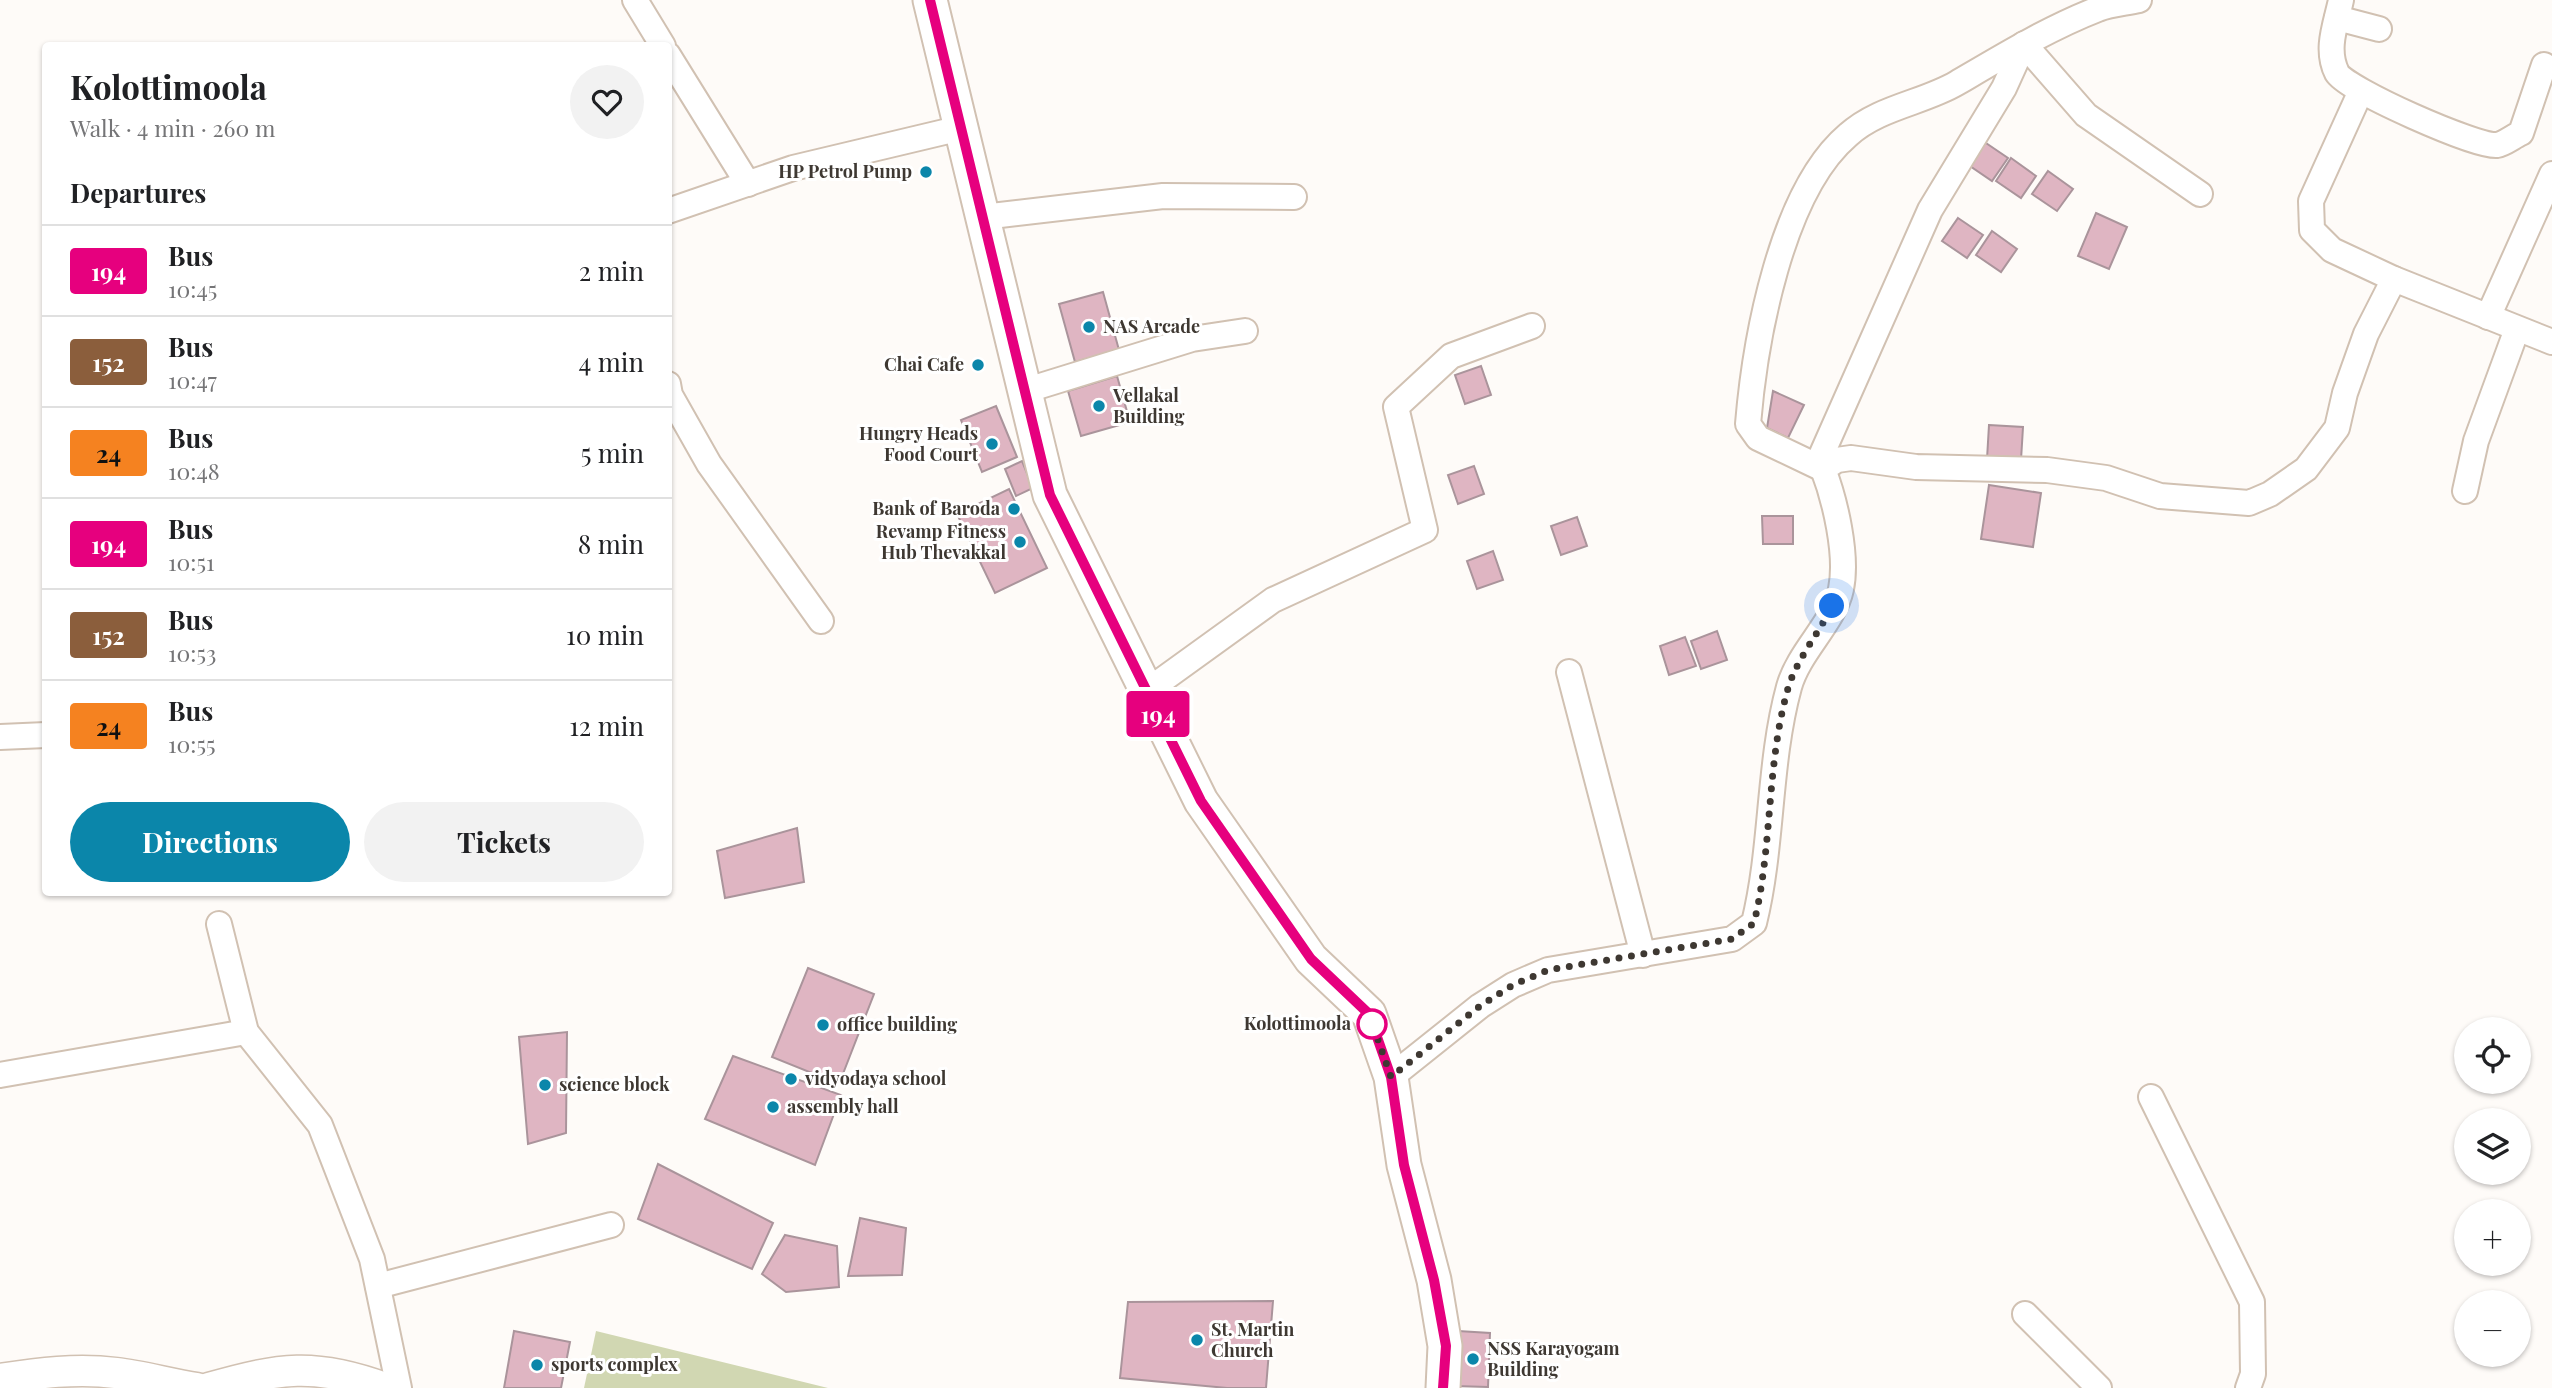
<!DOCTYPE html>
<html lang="en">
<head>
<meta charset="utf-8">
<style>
  body { margin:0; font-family:"Playfair Display",serif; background:#f2f2f2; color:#202124; height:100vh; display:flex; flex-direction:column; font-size:26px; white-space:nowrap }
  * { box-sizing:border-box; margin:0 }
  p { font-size:23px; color:#757577 }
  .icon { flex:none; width:38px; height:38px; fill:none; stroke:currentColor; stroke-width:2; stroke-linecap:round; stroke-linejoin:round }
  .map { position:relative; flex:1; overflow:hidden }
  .sheet { position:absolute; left:42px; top:42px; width:630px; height:854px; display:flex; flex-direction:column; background:#fff; border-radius:7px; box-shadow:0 2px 5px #0004 }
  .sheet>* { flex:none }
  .badge { padding:0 14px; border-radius:5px; font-size:24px; line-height:46px }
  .fabs { position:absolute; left:2454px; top:1017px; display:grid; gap:14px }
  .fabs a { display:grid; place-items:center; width:77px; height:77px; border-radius:50%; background:#fff; box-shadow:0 2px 5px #0004; font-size:35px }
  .you { position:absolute; width:35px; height:35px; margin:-18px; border:5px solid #fff; border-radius:50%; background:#1a73e8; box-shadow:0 0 0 10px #1a73e833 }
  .map>.badge { position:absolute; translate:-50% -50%; box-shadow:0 0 0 4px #fff }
  h2 { padding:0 28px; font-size:26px; line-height:63px }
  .round { display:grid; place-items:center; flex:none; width:74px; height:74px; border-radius:37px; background:#f2f2f2 }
  .head { display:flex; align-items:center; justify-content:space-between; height:119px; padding:0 28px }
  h1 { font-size:33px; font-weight:700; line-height:52px }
  .action { display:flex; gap:14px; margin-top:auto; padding:14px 28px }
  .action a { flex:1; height:80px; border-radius:42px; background:#0b86aa; color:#fff; font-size:28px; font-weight:700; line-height:80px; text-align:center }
  .action a+a { background:#f2f2f2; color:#202124 }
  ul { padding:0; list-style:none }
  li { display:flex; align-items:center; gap:21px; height:91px; padding:0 28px; border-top:2px solid #e0e0e0 }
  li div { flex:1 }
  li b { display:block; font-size:26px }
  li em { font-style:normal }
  li .badge { min-width:77px; font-weight:700; text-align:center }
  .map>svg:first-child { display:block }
  .green { fill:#d1d7b2 }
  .building { fill:#dfb5c2; stroke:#aa949b; stroke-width:2 }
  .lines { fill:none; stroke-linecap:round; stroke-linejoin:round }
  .minor-casing { stroke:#d1c1b2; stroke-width:28 }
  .tertiary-casing { stroke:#d1c1b2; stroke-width:33 }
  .secondary-casing { stroke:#d1c1b2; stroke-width:37 }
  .minor { stroke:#fff; stroke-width:24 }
  .tertiary { stroke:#fff; stroke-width:30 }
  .secondary { stroke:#fff; stroke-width:33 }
  .line-casing { stroke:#fff; stroke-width:16 }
  .line { stroke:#e6007e; stroke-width:10 }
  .walk { stroke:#3e3832; stroke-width:7; stroke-dasharray:0 12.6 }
  .poi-dot { fill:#0b86aa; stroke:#fff; stroke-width:2.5 }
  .stop-dot { fill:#fff; stroke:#e6007e; stroke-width:3.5 }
  .labels { text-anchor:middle; stroke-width:6; stroke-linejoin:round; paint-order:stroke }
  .poi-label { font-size:18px; font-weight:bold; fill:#3e3832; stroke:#fff; text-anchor:start }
  .stop-label { font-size:18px; font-weight:bold; fill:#3e3832; stroke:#fff; text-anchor:end }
</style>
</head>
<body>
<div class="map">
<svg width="2552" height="1388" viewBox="0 0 2552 1388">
  <rect width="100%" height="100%" fill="#fefbf8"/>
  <path class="green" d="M596 1331 828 1388H584Z"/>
  <g class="building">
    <path d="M1983 141 2008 158 1992 181 1967 164Z"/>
    <path d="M2011 158 2036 176 2021 198 1996 181Z"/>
    <path d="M2048 171 2073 189 2057 211 2032 194Z"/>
    <path d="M2096 213 2127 227 2109 269 2078 256Z"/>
    <path d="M1958 218 1983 235 1967 258 1942 241Z"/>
    <path d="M1992 231 2017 249 2001 272 1976 255Z"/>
    <path d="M1103 292 1119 350 1075 362 1059 304Z"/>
    <path d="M1481 366 1491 395 1465 404 1455 375Z"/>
    <path d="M1117 376 1130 422 1081 436 1068 391Z"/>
    <path d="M1773 391 1804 405 1788 438 1767 428Z"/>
    <path d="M996 406 1017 457 982 472 961 420Z"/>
    <path d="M1989 425 2023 427 2021 460 1987 459Z"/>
    <path d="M1022 461 1033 488 1016 496 1005 469Z"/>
    <path d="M1474 466 1484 494 1458 504 1448 475Z"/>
    <path d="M1989 485 2041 493 2033 547 1981 539Z"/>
    <path d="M1009 489 1047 568 995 593 957 514Z"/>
    <path d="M1762 516H1793V544H1763Z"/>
    <path d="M1577 517 1587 546 1561 555 1551 526Z"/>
    <path d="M1493 551 1503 580 1477 589 1467 561Z"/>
    <path d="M1717 631 1727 660 1701 669 1691 641Z"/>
    <path d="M1685 637 1696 666 1669 675 1660 646Z"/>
    <path d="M797 828 804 882 725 898 717 851Z"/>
    <path d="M808 968 874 994 839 1084 772 1057Z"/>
    <path d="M567 1032 566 1133 528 1144 519 1037Z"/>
    <path d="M733 1056 841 1095 815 1165 705 1119Z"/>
    <path d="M658 1164 773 1223 752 1269 638 1219Z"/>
    <path d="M860 1218 906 1228 902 1275 848 1276Z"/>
    <path d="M785 1235 837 1246 839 1287 786 1292 762 1274Z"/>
    <path d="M1273 1301 1266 1388H1227L1120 1378 1128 1302Z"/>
    <path d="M514 1331 570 1342 561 1388H504Z"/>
    <path d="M1458 1331 1490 1333 1488 1387 1455 1386Z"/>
  </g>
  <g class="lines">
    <g class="minor-casing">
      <g id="minor">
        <path d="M635 0 663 46"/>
        <path d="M2341 0C2336 24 2325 49 2337 73 2347 90 2476 147 2497 145 2504 144 2514 136 2521 133L2544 65"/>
        <path d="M2337 18 2379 29"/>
        <path d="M668 55 748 184"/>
        <path d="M2360 93 2311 201 2312 230 2332 250 2394 279"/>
        <path d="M668 211 793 168 961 128"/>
        <path d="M983 217 1163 196 1294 197"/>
        <path d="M2488 317 2552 174"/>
        <path d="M668 384 670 395 709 464 821 621"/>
        <path d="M1024 391 1192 339 1245 331"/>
        <path d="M1817 465 1930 210 2004 88 2024 44 2086 115 2200 194"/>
        <path d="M1823 469 1758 438 1748 424C1755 340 1781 192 1848 135 1879 107 1923 103 1957 83 2003 56 2049 28 2098 9 2110 4 2126 3 2139 0"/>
        <path d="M2465 491 2476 441 2517 329"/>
        <path d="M1569 672 1643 955"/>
        <path d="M1147 691 1273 600 1425 530 1396 407 1451 356 1532 326"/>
        <path d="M0 737 46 735"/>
        <path d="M219 924 246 1032 320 1125 372 1259 399 1388"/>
        <path d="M0 1075 246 1032"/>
        <path d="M1391 1077 1480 1006 1513 985 1548 970 1732 939 1754 923C1773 846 1768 764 1789 687 1799 651 1834 623 1841 589 1848 555 1835 500 1823 469L1837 460 1851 458 1916 467 2047 470 2106 478 2160 496 2249 503 2270 494 2306 469 2337 428 2345 393 2366 334 2394 279 2552 342"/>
        <path d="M2151 1097 2252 1302 2253 1374 2248 1388"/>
        <path d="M378 1286 611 1225"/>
        <path d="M2025 1314 2099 1388"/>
      </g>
    </g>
    <g class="tertiary-casing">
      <g id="tertiary">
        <path d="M0 1379C38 1373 77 1368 116 1373 143 1376 170 1384 197 1388"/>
        <path d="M209 1388C280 1368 314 1362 385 1388"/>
      </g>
    </g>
    <g class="secondary-casing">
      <path id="secondary" d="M930 0 1050 495 1201 801 1311 959 1369 1014 1391 1077 1404 1165 1434 1280 1445 1346 1443 1388"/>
    </g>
    <use href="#minor" class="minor"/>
    <use href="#tertiary" class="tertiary"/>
    <use href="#secondary" class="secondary"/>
  </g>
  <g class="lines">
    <g class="line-casing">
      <path id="line" d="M930 0 1050 495 1201 801 1311 959 1369 1014 1391 1077 1404 1165 1434 1280 1446 1346 1443 1388"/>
    </g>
    <use href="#line" class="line"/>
    <path class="walk" d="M1372 1024 1369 1014 1391 1077 1480 1006 1513 985 1548 970 1732 939 1754 923C1773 846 1766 762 1789 685 1799 656 1819 633 1832 606"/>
  </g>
  <g class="poi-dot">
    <circle cx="926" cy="172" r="7"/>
    <circle cx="1089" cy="327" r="7"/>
    <circle cx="978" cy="365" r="7"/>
    <circle cx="1099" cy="406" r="7"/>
    <circle cx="992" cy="444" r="7"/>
    <circle cx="1014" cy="509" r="7"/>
    <circle cx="1020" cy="542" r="7"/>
    <circle cx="823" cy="1025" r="7"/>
    <circle cx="791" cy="1079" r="7"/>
    <circle cx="545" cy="1085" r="7"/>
    <circle cx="773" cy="1107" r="7"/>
    <circle cx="1197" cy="1340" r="7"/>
    <circle cx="1473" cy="1359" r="7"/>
    <circle cx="537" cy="1365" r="7"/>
  </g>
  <circle class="stop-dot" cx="1372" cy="1024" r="14"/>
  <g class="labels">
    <g class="poi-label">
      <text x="912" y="178" text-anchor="end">HP Petrol Pump</text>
      <text x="1103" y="333">NAS Arcade</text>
      <text x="964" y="371" text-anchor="end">Chai Cafe</text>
      <text x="1113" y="402">Vellakal<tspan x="1113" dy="21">Building</tspan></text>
      <text x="978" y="440" text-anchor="end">Hungry Heads<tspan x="978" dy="21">Food Court</tspan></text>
      <text x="1000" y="515" text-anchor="end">Bank of Baroda</text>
      <text x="1006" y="538" text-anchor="end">Revamp Fitness<tspan x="1006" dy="21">Hub Thevakkal</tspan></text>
      <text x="837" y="1031">office building</text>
      <text x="805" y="1085">vidyodaya school</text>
      <text x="559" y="1091">science block</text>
      <text x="787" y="1113">assembly hall</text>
      <text x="1211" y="1336">St. Martin<tspan x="1211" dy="21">Church</tspan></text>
      <text x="1487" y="1355">NSS Karayogam<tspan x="1487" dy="21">Building</tspan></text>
      <text x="551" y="1371">sports complex</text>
    </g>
    <g class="stop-label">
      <text x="1351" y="1030">Kolottimoola</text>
    </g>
  </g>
</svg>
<div class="fabs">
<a><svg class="icon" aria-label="locate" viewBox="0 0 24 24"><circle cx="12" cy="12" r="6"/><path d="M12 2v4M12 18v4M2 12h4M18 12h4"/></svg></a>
<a><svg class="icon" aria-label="layers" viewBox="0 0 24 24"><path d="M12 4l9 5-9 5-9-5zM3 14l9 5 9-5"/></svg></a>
<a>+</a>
<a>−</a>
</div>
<div class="you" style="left:1832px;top:606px"></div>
<b class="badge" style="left:1158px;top:714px;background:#e6007e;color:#fff">194</b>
<section class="sheet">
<div class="head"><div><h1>Kolottimoola</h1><p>Walk · 4 min · 260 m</p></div><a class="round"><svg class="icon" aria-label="heart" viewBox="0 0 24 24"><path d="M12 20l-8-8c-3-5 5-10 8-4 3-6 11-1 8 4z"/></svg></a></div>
<h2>Departures</h2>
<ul>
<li><span class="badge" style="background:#e6007e;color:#fff">194</span><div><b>Bus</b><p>10:45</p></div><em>2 min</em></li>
<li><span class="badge" style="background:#8b5e3c;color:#fff">152</span><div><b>Bus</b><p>10:47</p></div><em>4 min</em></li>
<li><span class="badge" style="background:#f58220;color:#111">24</span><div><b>Bus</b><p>10:48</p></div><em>5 min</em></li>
<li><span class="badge" style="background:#e6007e;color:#fff">194</span><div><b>Bus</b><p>10:51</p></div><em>8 min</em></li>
<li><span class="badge" style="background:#8b5e3c;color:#fff">152</span><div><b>Bus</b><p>10:53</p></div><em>10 min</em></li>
<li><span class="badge" style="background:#f58220;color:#111">24</span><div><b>Bus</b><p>10:55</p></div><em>12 min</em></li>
</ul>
<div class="action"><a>Directions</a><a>Tickets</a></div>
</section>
</div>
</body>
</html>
